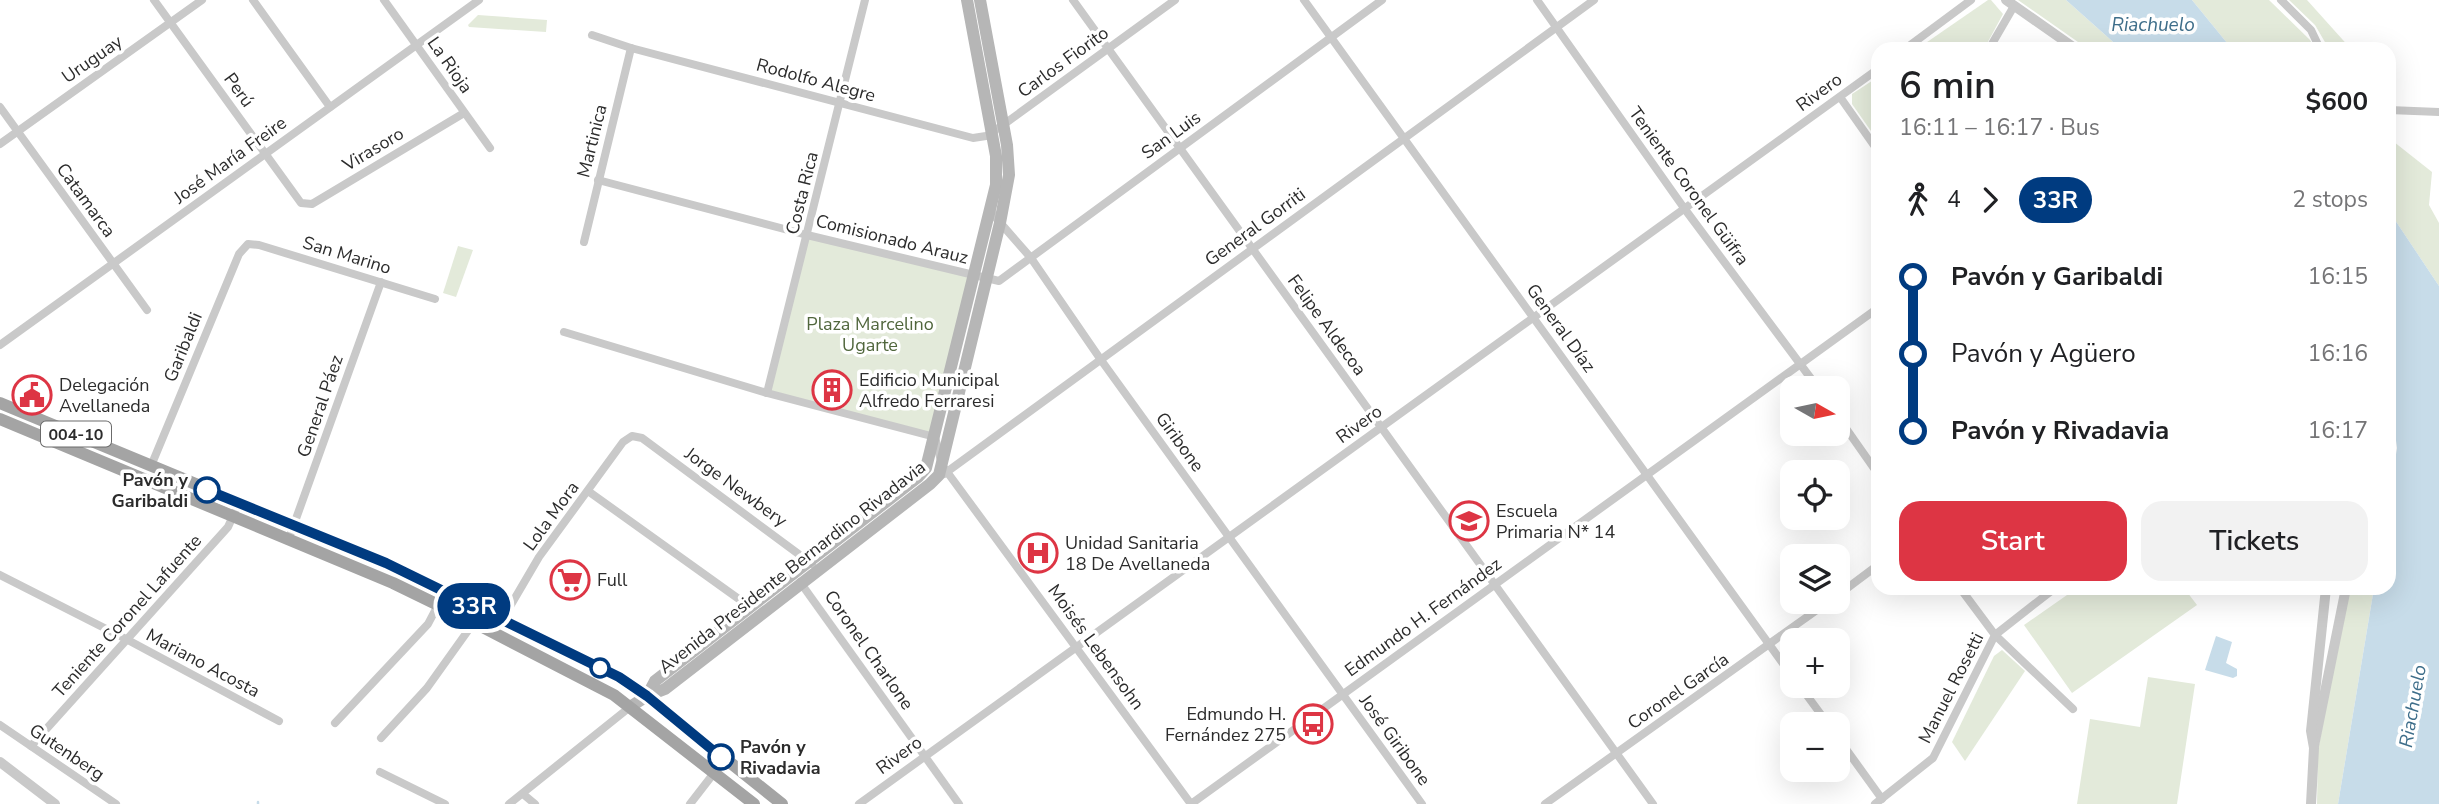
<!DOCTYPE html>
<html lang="en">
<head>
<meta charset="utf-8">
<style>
  body { margin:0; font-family:"Nunito Sans",sans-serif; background:#f2f2f2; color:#202124; height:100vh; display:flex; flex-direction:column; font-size:26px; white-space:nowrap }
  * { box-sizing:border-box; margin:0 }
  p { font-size:23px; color:#757577 }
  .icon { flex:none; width:38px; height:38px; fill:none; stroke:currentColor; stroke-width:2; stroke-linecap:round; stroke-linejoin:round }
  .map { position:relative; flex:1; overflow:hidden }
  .details { position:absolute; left:1871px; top:42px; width:525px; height:553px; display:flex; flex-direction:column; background:#fff; border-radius:21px; box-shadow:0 7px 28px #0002 }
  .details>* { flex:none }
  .badge { padding:0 14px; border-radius:23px; font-size:24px; line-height:46px }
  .needle { width:46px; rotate:99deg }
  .fabs { position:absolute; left:1780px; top:376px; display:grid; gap:14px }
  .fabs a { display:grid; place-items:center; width:70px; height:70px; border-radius:14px; background:#fff; box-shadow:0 7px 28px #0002; font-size:35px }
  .map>.badge { position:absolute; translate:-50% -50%; box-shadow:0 0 0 4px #fff }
  .legs { display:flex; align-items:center; gap:10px; height:77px; padding:0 28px; font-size:23px }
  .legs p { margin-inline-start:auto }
  .headline { display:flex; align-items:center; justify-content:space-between; height:119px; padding:0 28px }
  h1 { font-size:38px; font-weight:600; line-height:52px }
  .button { display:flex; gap:14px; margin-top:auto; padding:14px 28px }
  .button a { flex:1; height:80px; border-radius:21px; background:#dd3544; color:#fff; font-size:28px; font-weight:600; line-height:80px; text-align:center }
  .button a+a { background:#f2f2f2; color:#202124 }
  ul { padding:0 28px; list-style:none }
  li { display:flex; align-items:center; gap:24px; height:77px; font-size:26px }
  li i { display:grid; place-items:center; width:10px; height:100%; margin:0 9px; background:currentColor }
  li i::after { content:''; width:18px; height:18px; margin:-9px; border:5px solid; border-radius:50%; background:#fff }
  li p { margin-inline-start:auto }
  li:first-child i { background:linear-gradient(#0000 50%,currentColor 0) }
  li:last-child i { background:linear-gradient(currentColor 50%,#0000 0) }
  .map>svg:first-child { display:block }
  .green { fill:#e3eada }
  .water { fill:#c7dce9 }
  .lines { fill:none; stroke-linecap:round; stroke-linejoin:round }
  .stream { stroke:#c7dce9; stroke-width:2.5 }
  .minor { stroke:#c9c9c9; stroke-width:8 }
  .tertiary { stroke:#c9c9c9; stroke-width:10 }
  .secondary { stroke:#b6b6b6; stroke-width:12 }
  .primary { stroke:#a4a4a4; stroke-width:12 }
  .line-1-casing { stroke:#fff; stroke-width:16 }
  .line-1 { stroke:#003b80; stroke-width:10 }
  .stop-1-dot { fill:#fff; stroke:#003b80; stroke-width:3.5 }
  .labels { text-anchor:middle; stroke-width:7; stroke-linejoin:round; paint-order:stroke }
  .shield { fill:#fff; stroke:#6b6b6b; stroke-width:2 }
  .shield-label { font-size:16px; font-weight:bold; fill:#2c2c2c }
  .street-label { font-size:18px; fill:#2c2c2c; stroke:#fff }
  .park-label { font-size:18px; fill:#50663c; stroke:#fff }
  .poi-label { font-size:18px; fill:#2c2c2c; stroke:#fff; text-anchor:start }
  .stop-label { font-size:18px; font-weight:bold; fill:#2c2c2c; stroke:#fff; text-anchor:end }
  .water-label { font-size:19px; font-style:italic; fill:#3e6e8a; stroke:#fff }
</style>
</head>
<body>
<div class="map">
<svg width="2439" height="804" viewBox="0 0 2439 804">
  <rect width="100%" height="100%" fill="#fff"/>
  <g class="green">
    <path d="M1988 0H1991L2003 14 1984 49H1917Z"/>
    <path d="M2018 0H2066L2121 49H2088Z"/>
    <path d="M2192 0H2269L2310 40 2315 49H2232Z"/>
    <path d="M2289 0H2307L2351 49H2329L2315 25Z"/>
    <path d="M478 15 547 20 546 32 469 27 468 25Z"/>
    <path d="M1878 77V141L1852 104V94Z"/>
    <path d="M2389 138 2432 172 2429 205 2439 223V286L2389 211Z"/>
    <path d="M807 235 974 276 935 437 767 393Z"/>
    <path d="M458 246 473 250 456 297 443 293Z"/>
    <path d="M2077 588H2184L2197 605 2072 693 2024 625Z"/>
    <path d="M2348 588H2374L2338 804H2317L2318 750Z"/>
    <path d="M2002 650 2025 671 1965 761 1952 742 1994 656Z"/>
    <path d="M2148 677 2195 684 2177 804H2077L2090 719 2140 727Z"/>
  </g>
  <g class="water">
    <path d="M2066 0H2192L2232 49H2121Z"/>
    <path d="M2389 211 2439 286V804H2338L2374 588H2389V498L2397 448 2389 388Z"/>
    <path d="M2216 636 2232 642 2226 663 2237 669V676L2233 678 2205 670Z"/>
  </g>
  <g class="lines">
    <path class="stream" d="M258 804V802"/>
    <g class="minor">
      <path d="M154 0 301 203 312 204 464 113"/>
      <path d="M253 0 330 107"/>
      <path d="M384 0 490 148"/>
      <path d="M1073 0 1653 804"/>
      <path d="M1304 0 1792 676"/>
      <path d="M1537 0 1684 208 1818 388"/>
      <path d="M2281 0 2311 30 2320 49"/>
      <path d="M592 35 631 48 973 138 986 136 1003 125 1175 0"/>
      <path d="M1905 49 1971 0"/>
      <path d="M1989 49 2014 6"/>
      <path d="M1840 97 1878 151"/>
      <path d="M0 107 147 310"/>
      <path d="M2389 110 2439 112"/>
      <path d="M0 144 202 0"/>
      <path d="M598 180 807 235 999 281 1382 0"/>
      <path d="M990 211 1031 258 1101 360 1422 804"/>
      <path d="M584 242 631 48"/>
      <path d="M564 332 767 393 935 437 942 465 1191 804"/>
      <path d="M0 345 479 0"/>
      <path d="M767 393 865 0"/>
      <path d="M1838 417 1878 474"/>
      <path d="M151 466 239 254 248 244 259 245 435 299"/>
      <path d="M944 474 1594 0"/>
      <path d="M588 491 750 607"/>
      <path d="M288 541 381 282"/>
      <path d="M0 575 126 639 279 721"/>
      <path d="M800 582 959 804"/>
      <path d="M1960 588 1995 635 2073 709"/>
      <path d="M1838 595 1878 565"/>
      <path d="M502 620 539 557 623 442 632 436 642 438 812 564"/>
      <path d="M1800 686 1828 724"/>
      <path d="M335 723 428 624 438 605"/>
      <path d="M0 725 116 804"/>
      <path d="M381 738 427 688 482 611"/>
      <path d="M1838 738 1882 799"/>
      <path d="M31 746 228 527 239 503"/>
      <path d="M380 772 445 804"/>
      <path d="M523 794 535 804"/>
      <path d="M509 804 630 707"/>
      <path d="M690 804 714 773"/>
      <path d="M859 804 1878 69"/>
      <path d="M1191 804 1878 308"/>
      <path d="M1545 804 1828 602"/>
      <path d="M1875 804 1933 758 1995 635 2055 588"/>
    </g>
    <g class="tertiary">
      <path d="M2006 0 2076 49"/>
      <path d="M2314 746 2346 588"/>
      <path d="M0 762 55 804"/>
      <path d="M2311 804 2314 748 2311 731 2326 588"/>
    </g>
    <g class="secondary">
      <path d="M647 696 655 681 918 477 926 468 996 185V156L967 0"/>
      <path d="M630 707 647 696 665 689 930 484 939 475 1000 223 1009 175 1007 145 980 0"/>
    </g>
    <g class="primary">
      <path d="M0 403 386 563 619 677 647 696 782 804"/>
      <path d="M0 419 393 583 469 620 614 695 754 804"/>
    </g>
  </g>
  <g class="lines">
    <g class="line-1-casing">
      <path id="line-1" d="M207 490 386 563 619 677 647 696 721 757"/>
    </g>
    <use href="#line-1" class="line-1"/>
  </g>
  <defs>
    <g id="building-ring" transform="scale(2.0125)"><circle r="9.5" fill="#fff" stroke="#dd3544" stroke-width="1.5"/><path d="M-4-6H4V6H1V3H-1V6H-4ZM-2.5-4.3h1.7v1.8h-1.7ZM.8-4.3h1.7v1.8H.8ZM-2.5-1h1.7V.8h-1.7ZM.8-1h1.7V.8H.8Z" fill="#dd3544"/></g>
    <g id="civic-ring" transform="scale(2.0125)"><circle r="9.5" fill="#fff" stroke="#dd3544" stroke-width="1.5"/><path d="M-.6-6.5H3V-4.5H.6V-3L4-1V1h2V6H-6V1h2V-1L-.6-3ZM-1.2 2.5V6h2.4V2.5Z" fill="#dd3544"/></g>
    <g id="school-ring" transform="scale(2.0125)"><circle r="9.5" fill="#fff" stroke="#dd3544" stroke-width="1.5"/><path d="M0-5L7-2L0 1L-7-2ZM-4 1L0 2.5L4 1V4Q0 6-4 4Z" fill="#dd3544"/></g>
    <g id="hospital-ring" transform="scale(2.0125)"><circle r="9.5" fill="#fff" stroke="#dd3544" stroke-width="1.5"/><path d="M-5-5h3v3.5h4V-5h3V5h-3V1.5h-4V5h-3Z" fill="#dd3544"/></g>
    <g id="supermarket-ring" transform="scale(2.0125)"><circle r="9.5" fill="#fff" stroke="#dd3544" stroke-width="1.5"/><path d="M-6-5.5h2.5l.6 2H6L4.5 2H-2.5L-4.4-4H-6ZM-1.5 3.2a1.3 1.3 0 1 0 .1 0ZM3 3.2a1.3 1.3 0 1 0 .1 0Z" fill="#dd3544"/></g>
    <g id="bus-ring" transform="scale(2.0125)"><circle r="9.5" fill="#fff" stroke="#dd3544" stroke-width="1.5"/><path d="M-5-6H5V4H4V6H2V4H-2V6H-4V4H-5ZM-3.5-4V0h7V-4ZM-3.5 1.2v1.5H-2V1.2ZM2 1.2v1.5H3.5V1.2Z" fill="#dd3544"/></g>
  </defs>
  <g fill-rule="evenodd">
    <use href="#building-ring" x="832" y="390"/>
    <use href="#civic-ring" x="32" y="395"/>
    <use href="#school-ring" x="1469" y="521"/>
    <use href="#hospital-ring" x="1038" y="553"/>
    <use href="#supermarket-ring" x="570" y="580"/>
    <use href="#bus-ring" x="1313" y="724"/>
  </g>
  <g class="stop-1-dot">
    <circle cx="207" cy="490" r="12"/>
    <circle cx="600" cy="668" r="9"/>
    <circle cx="721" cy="757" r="12"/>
  </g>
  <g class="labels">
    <rect class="shield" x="41" y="421.5" width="70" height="25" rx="5"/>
    <g class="shield-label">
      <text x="76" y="440">004-10</text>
    </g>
    <g class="street-label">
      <text transform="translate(92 59) rotate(-35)" y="6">Uruguay</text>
      <text transform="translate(1063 62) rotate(-36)" y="6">Carlos Fiorito</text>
      <text transform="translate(450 65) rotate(55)" y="6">La Rioja</text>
      <text transform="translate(816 80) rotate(15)" y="6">Rodolfo Alegre</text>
      <text transform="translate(239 90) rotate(54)" y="6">Perú</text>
      <text transform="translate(1819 92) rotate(-36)" y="6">Rivero</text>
      <text transform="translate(1171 135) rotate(-36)" y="6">San Luis</text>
      <text transform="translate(592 141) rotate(-76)" y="6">Martinica</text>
      <text transform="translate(373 149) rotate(-31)" y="6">Virasoro</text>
      <text transform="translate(230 160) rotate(-36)" y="6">José María Freire</text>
      <text transform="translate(1689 186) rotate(54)" y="6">Teniente Coronel Güifra</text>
      <text transform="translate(802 193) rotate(-76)" y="6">Costa Rica</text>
      <text transform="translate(86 200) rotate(54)" y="6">Catamarca</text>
      <text transform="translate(1255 227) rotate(-36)" y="6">General Gorriti</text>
      <text transform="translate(892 239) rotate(14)" y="6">Comisionado Arauz</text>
      <text transform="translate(347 255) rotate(17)" y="6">San Marino</text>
      <text transform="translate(1327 325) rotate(54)" y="6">Felipe Aldecoa</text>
      <text transform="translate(1561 328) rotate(54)" y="6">General Díaz</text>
      <text transform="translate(183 347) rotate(-68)" y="6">Garibaldi</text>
      <text transform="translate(320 406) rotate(-71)" y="6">General Páez</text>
      <text transform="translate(1359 424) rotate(-36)" y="6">Rivero</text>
      <text transform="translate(1180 442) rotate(54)" y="6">Giribone</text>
      <text transform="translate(736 487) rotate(36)" y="6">Jorge Newbery</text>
      <text transform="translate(551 516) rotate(-54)" y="6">Lola Mora</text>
      <text transform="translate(792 567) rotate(-38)" y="6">Avenida Presidente Bernardino Rivadavia</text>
      <text transform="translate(127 616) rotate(-48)" y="6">Teniente Coronel Lafuente</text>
      <text transform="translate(1423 617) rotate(-36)" y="6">Edmundo H. Fernández</text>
      <text transform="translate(1096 647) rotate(54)" y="6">Moisés Lebensohn</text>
      <text transform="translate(869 650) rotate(55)" y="6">Coronel Charlone</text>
      <text transform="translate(203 663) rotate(28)" y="6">Mariano Acosta</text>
      <text transform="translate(1951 688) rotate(-63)" y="6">Manuel Rosetti</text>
      <text transform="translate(1678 691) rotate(-35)" y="6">Coronel García</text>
      <text transform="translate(1395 740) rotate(54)" y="6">José Giribone</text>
      <text transform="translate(67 752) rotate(34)" y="6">Gutenberg</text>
      <text transform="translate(899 755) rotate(-36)" y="6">Rivero</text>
    </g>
    <g class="park-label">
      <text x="870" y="330">Plaza Marcelino<tspan x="870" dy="21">Ugarte</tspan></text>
    </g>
    <g class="poi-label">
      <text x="859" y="386">Edificio Municipal<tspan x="859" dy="21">Alfredo Ferraresi</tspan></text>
      <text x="59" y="391">Delegación<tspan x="59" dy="21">Avellaneda</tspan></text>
      <text x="1496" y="517">Escuela<tspan x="1496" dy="21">Primaria N* 14</tspan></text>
      <text x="1065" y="549">Unidad Sanitaria<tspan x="1065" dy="21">18 De Avellaneda</tspan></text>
      <text x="597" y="586">Full</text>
      <text x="1286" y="720" text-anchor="end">Edmundo H.<tspan x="1286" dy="21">Fernández 275</tspan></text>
    </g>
    <g class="stop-label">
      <text x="188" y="486">Pavón y<tspan x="188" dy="21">Garibaldi</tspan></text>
      <text x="740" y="753" text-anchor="start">Pavón y<tspan x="740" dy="21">Rivadavia</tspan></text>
    </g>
    <g class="water-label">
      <text x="2153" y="31">Riachuelo</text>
      <text transform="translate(2412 706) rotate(-80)" y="7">Riachuelo</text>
    </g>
  </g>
</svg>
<div class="fabs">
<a><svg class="needle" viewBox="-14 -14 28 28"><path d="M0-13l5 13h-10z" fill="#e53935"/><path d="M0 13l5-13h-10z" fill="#757577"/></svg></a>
<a><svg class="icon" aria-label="locate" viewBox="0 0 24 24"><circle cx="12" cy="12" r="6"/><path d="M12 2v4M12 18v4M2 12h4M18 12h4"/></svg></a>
<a><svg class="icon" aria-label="layers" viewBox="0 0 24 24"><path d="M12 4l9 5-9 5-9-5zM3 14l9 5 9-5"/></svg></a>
<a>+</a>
<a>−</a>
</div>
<b class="badge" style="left:474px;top:606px;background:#003b80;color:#fff">33R</b>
<section class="details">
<div class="headline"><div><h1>6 min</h1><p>16:11 – 16:17 · Bus</p></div><b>$600</b></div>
<div class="legs"><svg class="icon" aria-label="walk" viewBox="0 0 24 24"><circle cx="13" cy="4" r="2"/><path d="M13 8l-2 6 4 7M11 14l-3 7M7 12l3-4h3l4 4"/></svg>4<svg class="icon" aria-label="forward" viewBox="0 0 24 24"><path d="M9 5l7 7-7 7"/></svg><b class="badge" style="background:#003b80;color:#fff">33R</b><p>2 stops</p></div>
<ul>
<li><i style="color:#003b80"></i><b>Pavón y Garibaldi</b><p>16:15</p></li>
<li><i style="color:#003b80"></i><span>Pavón y Agüero</span><p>16:16</p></li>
<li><i style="color:#003b80"></i><b>Pavón y Rivadavia</b><p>16:17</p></li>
</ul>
<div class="button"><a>Start</a><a>Tickets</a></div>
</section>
</div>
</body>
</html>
